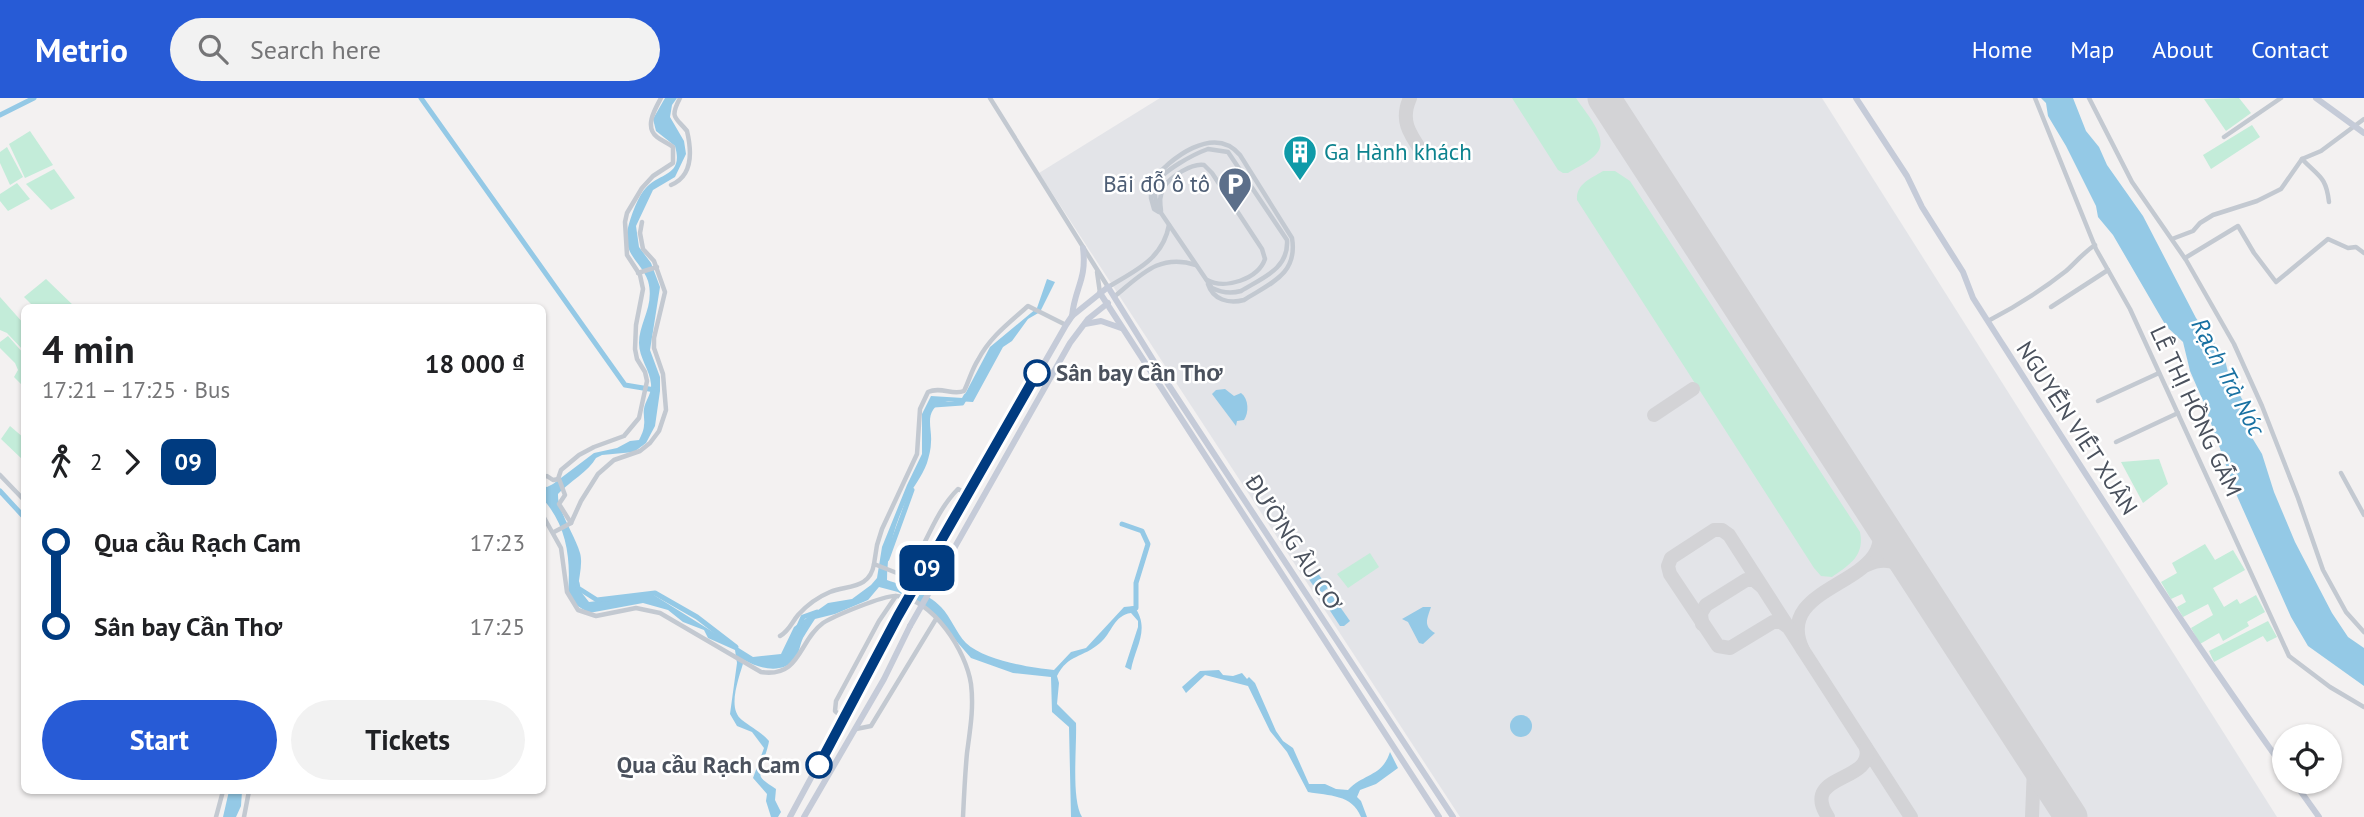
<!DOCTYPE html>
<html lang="en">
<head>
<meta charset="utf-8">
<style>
  body { margin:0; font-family:"PT Sans",sans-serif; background:#f2f2f2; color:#202124; height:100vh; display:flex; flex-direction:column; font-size:26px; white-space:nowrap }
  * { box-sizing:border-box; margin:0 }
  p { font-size:23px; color:#757577 }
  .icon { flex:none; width:38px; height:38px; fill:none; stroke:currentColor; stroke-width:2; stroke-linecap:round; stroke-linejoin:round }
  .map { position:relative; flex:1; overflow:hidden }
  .panel { position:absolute; left:21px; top:206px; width:525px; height:490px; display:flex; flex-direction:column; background:#fff; border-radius:10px; box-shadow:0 2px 5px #0004 }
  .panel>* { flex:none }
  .badge { padding:0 14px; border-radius:10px; font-size:24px; line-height:46px }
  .fabs { position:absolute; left:2272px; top:626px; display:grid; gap:14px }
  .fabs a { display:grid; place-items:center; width:70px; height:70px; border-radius:50%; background:#fff; box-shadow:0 2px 5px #0004; font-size:35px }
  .map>.badge { position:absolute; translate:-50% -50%; box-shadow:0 0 0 4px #fff }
  .legs { display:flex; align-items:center; gap:10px; height:77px; padding:0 21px; font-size:23px }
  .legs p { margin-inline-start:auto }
  .summary { display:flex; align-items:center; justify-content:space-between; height:119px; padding:0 21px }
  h1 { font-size:38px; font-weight:700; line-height:52px }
  .button { display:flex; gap:14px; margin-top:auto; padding:14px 21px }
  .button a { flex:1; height:80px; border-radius:42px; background:#275bd6; color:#fff; font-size:28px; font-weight:700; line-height:80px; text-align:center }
  .button a+a { background:#f2f2f2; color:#202124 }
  ul { padding:0 21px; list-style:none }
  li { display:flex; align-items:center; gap:24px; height:84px; font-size:26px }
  li i { display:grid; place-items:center; width:10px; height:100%; margin:0 9px; background:currentColor }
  li i::after { content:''; width:18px; height:18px; margin:-9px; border:5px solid; border-radius:50%; background:#fff }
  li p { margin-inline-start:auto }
  li:first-child i { background:linear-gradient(#0000 50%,currentColor 0) }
  li:last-child i { background:linear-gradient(currentColor 50%,#0000 0) }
  header { display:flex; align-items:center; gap:42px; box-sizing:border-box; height:98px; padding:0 35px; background:#275bd6; color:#fff }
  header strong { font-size:33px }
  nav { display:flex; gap:38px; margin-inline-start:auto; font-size:24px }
  .search { width:490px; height:63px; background:#f2f2f2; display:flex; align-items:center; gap:18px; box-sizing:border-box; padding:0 24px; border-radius:38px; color:#757577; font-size:26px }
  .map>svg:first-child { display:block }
  .airport { fill:#e3e4e8 }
  .green { fill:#c3ecd9 }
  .water { fill:#94c9e6 }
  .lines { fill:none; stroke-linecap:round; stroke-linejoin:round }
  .canal { stroke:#94c9e6; stroke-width:5 }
  .taxiway { stroke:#d3d3d6; stroke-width:14 }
  .runway { stroke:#d3d3d6; stroke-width:33 }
  .street { stroke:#c3c9d1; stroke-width:4.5 }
  .secondary { stroke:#c5cbd8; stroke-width:6 }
  .secondary-bridge { stroke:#c5cbd8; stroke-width:6 }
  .line-1-casing { stroke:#fff; stroke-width:16 }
  .line-1 { stroke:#003b80; stroke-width:10 }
  .stop-1-dot { fill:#fff; stroke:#003b80; stroke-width:3.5 }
  .labels { text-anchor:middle; stroke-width:5; stroke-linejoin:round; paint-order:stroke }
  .culture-label { font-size:23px; fill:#0d838f; stroke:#fff; text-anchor:start }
  .service-label { font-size:23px; fill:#4e5e75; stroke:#fff; text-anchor:end }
  .stop-label { font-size:23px; font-weight:bold; fill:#4a515d; stroke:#fff; text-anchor:start }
  .street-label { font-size:23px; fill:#4a515d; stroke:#fff }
  .water-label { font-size:24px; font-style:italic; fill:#1871a2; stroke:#fff }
</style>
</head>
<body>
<header>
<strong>Metrio</strong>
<div class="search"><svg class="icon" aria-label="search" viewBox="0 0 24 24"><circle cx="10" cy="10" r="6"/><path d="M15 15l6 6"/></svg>Search here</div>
<nav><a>Home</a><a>Map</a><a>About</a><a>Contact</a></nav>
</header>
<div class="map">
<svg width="2364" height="719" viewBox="0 0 2364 719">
  <rect width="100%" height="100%" fill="#f3f1f1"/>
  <path class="airport" d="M1160 0H1822L2277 719H1460L1039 75Z"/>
  <g class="green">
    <path d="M1512 0H1576C1584 13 1610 40 1597 55 1590 64 1577 69 1568 75H1563L1558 72Z"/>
    <path d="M2239 0 2251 15 2226 33 2204 1Z"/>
    <path d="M2252 27 2260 39 2211 71 2203 57Z"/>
    <path d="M30 33 53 67 25 80 9 46Z"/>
    <path d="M7 49 23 79 10 87 0 65V54Z"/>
    <path d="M54 71 75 100 51 112 26 86Z"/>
    <path d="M1603 73H1615L1630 83 1860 434C1865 458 1849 467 1832 479L1821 478 1814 470 1577 102C1576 86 1590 81 1603 73Z"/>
    <path d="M17 85 30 101 8 113 0 103V96Z"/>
    <path d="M46 181 76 210H35L24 199Z"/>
    <path d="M0 199 24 226V253L7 235 0 232Z"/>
    <path d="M8 238 24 256V289L14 279 18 272 15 265 0 250V244Z"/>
    <path d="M10 328 24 340V363L1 341Z"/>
    <path d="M2159 361 2168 386 2143 405 2121 364Z"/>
    <path d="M2205 446 2215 462 2233 452 2245 472 2213 490 2224 509 2237 501 2240 506 2256 497 2265 514 2247 524 2249 528 2223 543 2219 535 2200 546 2191 530 2213 517 2208 506 2183 519 2177 509 2186 504 2182 496 2171 501 2161 484 2177 475 2172 465Z"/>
    <path d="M1370 455 1379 469 1348 490 1337 476Z"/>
    <path d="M2268 523 2277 539 2267 544 2263 538 2214 564 2209 553Z"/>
  </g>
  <g class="water">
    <path d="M665 0H677L672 7 670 19 684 43 686 56 675 79 653 92 636 128 639 149 651 165 660 189 650 252 660 279V293L655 328 646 345 634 354 602 357 596 360C589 373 569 384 558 396 557 412 575 437 580 455 583 465 579 479 578 490L589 504 641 498 649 494 753 559 781 556 794 529 828 505 852 501 871 487 877 480 882 449 907 387 922 356V316L931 298 963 300 990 249 1037 210 1047 181 1055 184 1040 214 1028 221 1012 243 1003 249 973 304C961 304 941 299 933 312 927 321 932 333 931 344 931 351 929 358 927 365 922 379 912 390 906 403 894 428 887 455 887 482 904 488 928 495 941 509 951 519 956 535 966 545 984 562 1030 570 1054 572L1071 554 1086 550 1124 509 1134 508C1151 531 1135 549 1131 572L1125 569 1138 529V523L1131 515C1114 517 1112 535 1100 545 1083 560 1068 556 1057 578L1059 585 1057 606 1076 625C1077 649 1071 701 1082 719H1071L1069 629 1052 614 1051 579 1013 575 971 560 932 515 898 494 879 489 868 502 835 516 815 521C811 527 807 533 803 540 800 546 799 556 795 561 782 577 758 570 744 562 740 578 726 610 742 622 752 630 760 633 769 643 768 652 758 675 761 679 763 683 772 688 776 691L775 702 781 714 778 719H771L766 703 767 696 753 680 764 650 752 634 737 628 730 616 737 565 735 552 708 540 704 532 683 524 668 512 643 505 589 515 576 507 568 495C571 461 567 428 543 401V388L547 389 553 386 594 355 617 350 630 343 639 342C641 338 644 332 644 327 645 322 643 316 644 311 645 303 652 296 651 286 650 272 639 260 639 245 639 224 655 208 648 183 642 165 624 157 627 135 629 123 637 100 645 91 659 74 684 79 675 48L656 33 653 21Z"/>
    <path d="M2041 0H2073L2086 33 2099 49 2107 67 2143 118 2196 220 2224 258 2229 278 2246 308 2248 333 2262 356 2274 394 2295 444 2332 515 2348 539 2364 550V588L2308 548 2291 519 2237 398 2203 303 2190 273 2183 244 2166 228 2113 137 2098 119 2096 108 2066 48 2048 18 2046 5Z"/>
    <path d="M1225 291 1234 298 1241 295C1249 301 1249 315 1244 322L1237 323 1236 328 1212 296 1216 292Z"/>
    <path d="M1315 471 1328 490 1321 495 1317 493 1306 477Z"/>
    <path d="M1331 496 1350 523 1344 528H1340L1323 502Z"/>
    <path d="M1423 509H1431C1427 521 1423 528 1435 535L1423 546 1419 545 1408 524 1402 521Z"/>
    <path d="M1219 572 1223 577 1233 578 1242 575 1247 581 1249 579 1255 585 1276 633 1283 643 1293 650 1309 686H1325L1336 691 1348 692C1364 675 1382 679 1390 654L1398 670 1376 686 1360 692 1357 699 1361 703 1367 719H1361C1352 696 1329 698 1308 694L1287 654 1270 633 1248 588 1205 577 1186 595 1182 589 1200 573Z"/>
    <circle cx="1521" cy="628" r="11"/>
    <path d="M229 693H242L241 708 236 719H223Z"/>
  </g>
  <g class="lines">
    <g class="canal">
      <path d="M421 0 625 287 655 292"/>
      <path d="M0 17 34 0"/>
      <path d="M934 307 962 305 966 298"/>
      <path d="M0 393 24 419"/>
      <path d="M1122 426 1142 433 1148 446 1136 485V510L1129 512"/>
      <path d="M887 461 912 392"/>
      <path d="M577 485 578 490 597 502 655 495 697 519 736 549"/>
      <path d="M799 528 803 519 817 514"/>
    </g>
    <g class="taxiway">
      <path d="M1410 0C1400 22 1409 35 1422 54"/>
      <path d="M1654 317 1693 291"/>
      <path d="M1871 411C1917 490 1768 479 1803 552L1911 719"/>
      <path d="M1867 467C1890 456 1906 468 1920 486"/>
      <path d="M1702 526 1701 515 1706 507 1746 482H1754L1761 488"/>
      <path d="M1788 529 1781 524H1773L1730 550 1718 548 1670 476 1668 468 1671 460 1714 432H1722L1729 437 1803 552"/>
      <path d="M2026 650 2034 669 2032 719"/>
      <path d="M1828 719C1799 675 1875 685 1866 650"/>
    </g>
    <path class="runway" d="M1604 0 2071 719"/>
    <g class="street">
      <path d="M990 0 1108 189C1135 173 1163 161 1169 127"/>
      <path d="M2035 0 2096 151 2130 211 2289 558 2330 589 2364 609"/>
      <path d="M2089 0 2132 84 2186 162 2234 246 2262 308 2298 400 2323 472 2346 514 2364 534"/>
      <path d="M2224 39 2281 0"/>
      <path d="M1208 51 1228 54 1287 142C1289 171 1262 180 1241 193 1230 196 1222 195 1212 190L1157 109C1156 102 1153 94 1156 86 1162 73 1194 56 1208 51Z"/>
      <path d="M2302 61C2319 79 2326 78 2329 104"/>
      <path d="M671 87C693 78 692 54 687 33 676 19 669 21 680 0"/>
      <path d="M1161 113C1160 105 1159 97 1164 89 1171 78 1192 65 1204 67L1212 75 1262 151 1265 161C1258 181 1225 192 1207 182"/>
      <path d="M1159 114 1154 111 1151 100V84C1170 60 1214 26 1240 57L1292 140C1298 176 1271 185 1244 202 1229 206 1213 202 1208 186"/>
      <path d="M2172 141 2193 133 2200 125 2213 117 2257 103 2281 91 2302 61 2321 53 2364 21"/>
      <path d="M2185 160 2238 128 2254 155 2276 184 2328 141 2348 150 2356 149 2364 155"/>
      <path d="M1097 174 1100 195"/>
      <path d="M638 175 657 169"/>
      <path d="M1114 199C1141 177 1159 155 1196 167"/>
      <path d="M2051 209 2108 172"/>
      <path d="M1988 223C2015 209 2042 192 2066 173 2076 164 2083 155 2095 147"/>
      <path d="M2098 303 2159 275"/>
      <path d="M2116 344 2178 315"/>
      <path d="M2341 375 2364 417"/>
      <path d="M0 377 24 402"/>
      <path d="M542 380 547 378 553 382 559 381 565 397 559 406 571 425"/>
      <path d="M558 381 561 372 579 357 594 349 624 338 639 320 647 283 645 274 637 261 635 251 636 227 643 191 640 177 627 157 625 124 627 115 642 90 653 78 673 65V49C668 45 662 43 657 39 644 29 655 11 661 0"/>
      <path d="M542 416 561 450 567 494 578 512 596 518 636 510 660 515 761 574C801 580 798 543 823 525 832 519 886 496 897 498 934 502 966 553 971 586 974 610 970 632 967 655 965 676 964 698 963 719"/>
      <path d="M554 434 571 425 581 403 598 376 614 362 640 353 650 345 659 333 666 312 663 276 654 250V240L665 194 654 163 643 151 640 135 642 124"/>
      <path d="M874 466 877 447 882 431 917 356 920 311 928 294C941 288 953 298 964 293 969 283 972 271 978 262 990 239 1009 225 1028 208L1066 227"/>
      <path d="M780 538C789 533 792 524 798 517 807 507 818 499 830 494 848 487 870 491 874 466L902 477H907C925 450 934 415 958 391L969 397"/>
      <path d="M843 620 835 613 836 603 879 523 896 498"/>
      <path d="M856 631 871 628 936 521"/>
      <path d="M216 719 223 693"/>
      <path d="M244 719 249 693"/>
    </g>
    <g class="secondary">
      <path d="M1856 0 1907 78 1922 109 1963 174 1973 200C2074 358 2174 517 2284 670"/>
      <path d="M2316 0 2364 35"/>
      <path d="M1100 195 1439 719"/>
      <path d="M1072 218C1075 189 1087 182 1083 150"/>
      <path d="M1085 226 1101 223 1121 230"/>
      <path d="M932 461 1066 227 1072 218 1108 189 1168 286 1453 719"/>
      <path d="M943 470 1070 245 1088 221 1108 205"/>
      <path d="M2294 684 2319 719"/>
      <path d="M790 719 898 518"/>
      <path d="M804 719 884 581 910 528"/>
    </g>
    <g class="secondary-bridge">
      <path d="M898 518 932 461"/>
      <path d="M910 528 943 470"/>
    </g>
  </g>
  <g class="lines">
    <g class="line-1-casing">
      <path id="line-1" d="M819 667 898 518 1037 275"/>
    </g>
    <use href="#line-1" class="line-1"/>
  </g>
  <defs>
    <g id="building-pin" transform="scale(1.75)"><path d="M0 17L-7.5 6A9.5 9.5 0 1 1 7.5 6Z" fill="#0f9aa8" stroke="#fff"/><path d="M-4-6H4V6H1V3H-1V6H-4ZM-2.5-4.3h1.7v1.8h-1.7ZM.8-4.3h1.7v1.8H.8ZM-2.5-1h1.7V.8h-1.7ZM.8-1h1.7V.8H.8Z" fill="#fff"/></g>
    <g id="parking-pin" transform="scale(1.75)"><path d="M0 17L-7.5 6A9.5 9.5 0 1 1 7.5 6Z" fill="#5c6f8a" stroke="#fff"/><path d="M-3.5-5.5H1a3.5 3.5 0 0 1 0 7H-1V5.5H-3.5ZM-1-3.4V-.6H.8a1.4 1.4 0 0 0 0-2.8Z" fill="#fff"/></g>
  </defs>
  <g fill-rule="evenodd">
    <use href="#building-pin" x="1300" y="54"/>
    <use href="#parking-pin" x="1235" y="86"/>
  </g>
  <g class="stop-1-dot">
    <circle cx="1037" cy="275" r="12"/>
    <circle cx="819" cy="667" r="12"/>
  </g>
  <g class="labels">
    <g class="culture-label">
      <text x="1324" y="62">Ga Hành khách</text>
    </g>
    <g class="service-label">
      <text x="1210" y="94">Bãi đỗ ô tô</text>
    </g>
    <g class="stop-label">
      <text x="1056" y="283">Sân bay Cần Thơ</text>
      <text x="800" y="675" text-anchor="end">Qua cầu Rạch Cam</text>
    </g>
    <g class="street-label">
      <text transform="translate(2196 313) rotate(65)" y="8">LÊ THỊ HỒNG GẤM</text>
      <text transform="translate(2077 330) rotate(57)" y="8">NGUYỄN VIẾT XUÂN</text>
      <text transform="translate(1294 445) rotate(57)" y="8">ĐƯỜNG ÂU CƠ</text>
    </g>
    <g class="water-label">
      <text transform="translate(2228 279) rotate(62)" y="8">Rạch Trà Nóc</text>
    </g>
  </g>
</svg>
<div class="fabs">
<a><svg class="icon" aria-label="locate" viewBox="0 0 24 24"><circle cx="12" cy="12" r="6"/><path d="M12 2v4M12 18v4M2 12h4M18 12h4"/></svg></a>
</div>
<b class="badge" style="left:927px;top:470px;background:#003b80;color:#fff">09</b>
<section class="panel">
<div class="summary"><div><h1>4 min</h1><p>17:21 – 17:25 · Bus</p></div><b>18 000 ₫</b></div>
<div class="legs"><svg class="icon" aria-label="walk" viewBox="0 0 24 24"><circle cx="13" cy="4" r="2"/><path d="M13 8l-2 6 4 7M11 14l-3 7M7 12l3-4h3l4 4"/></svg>2<svg class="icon" aria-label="forward" viewBox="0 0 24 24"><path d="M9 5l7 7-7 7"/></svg><b class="badge" style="background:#003b80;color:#fff">09</b></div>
<ul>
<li><i style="color:#003b80"></i><b>Qua cầu Rạch Cam</b><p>17:23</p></li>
<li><i style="color:#003b80"></i><b>Sân bay Cần Thơ</b><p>17:25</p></li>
</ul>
<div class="button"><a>Start</a><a>Tickets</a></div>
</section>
</div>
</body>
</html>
